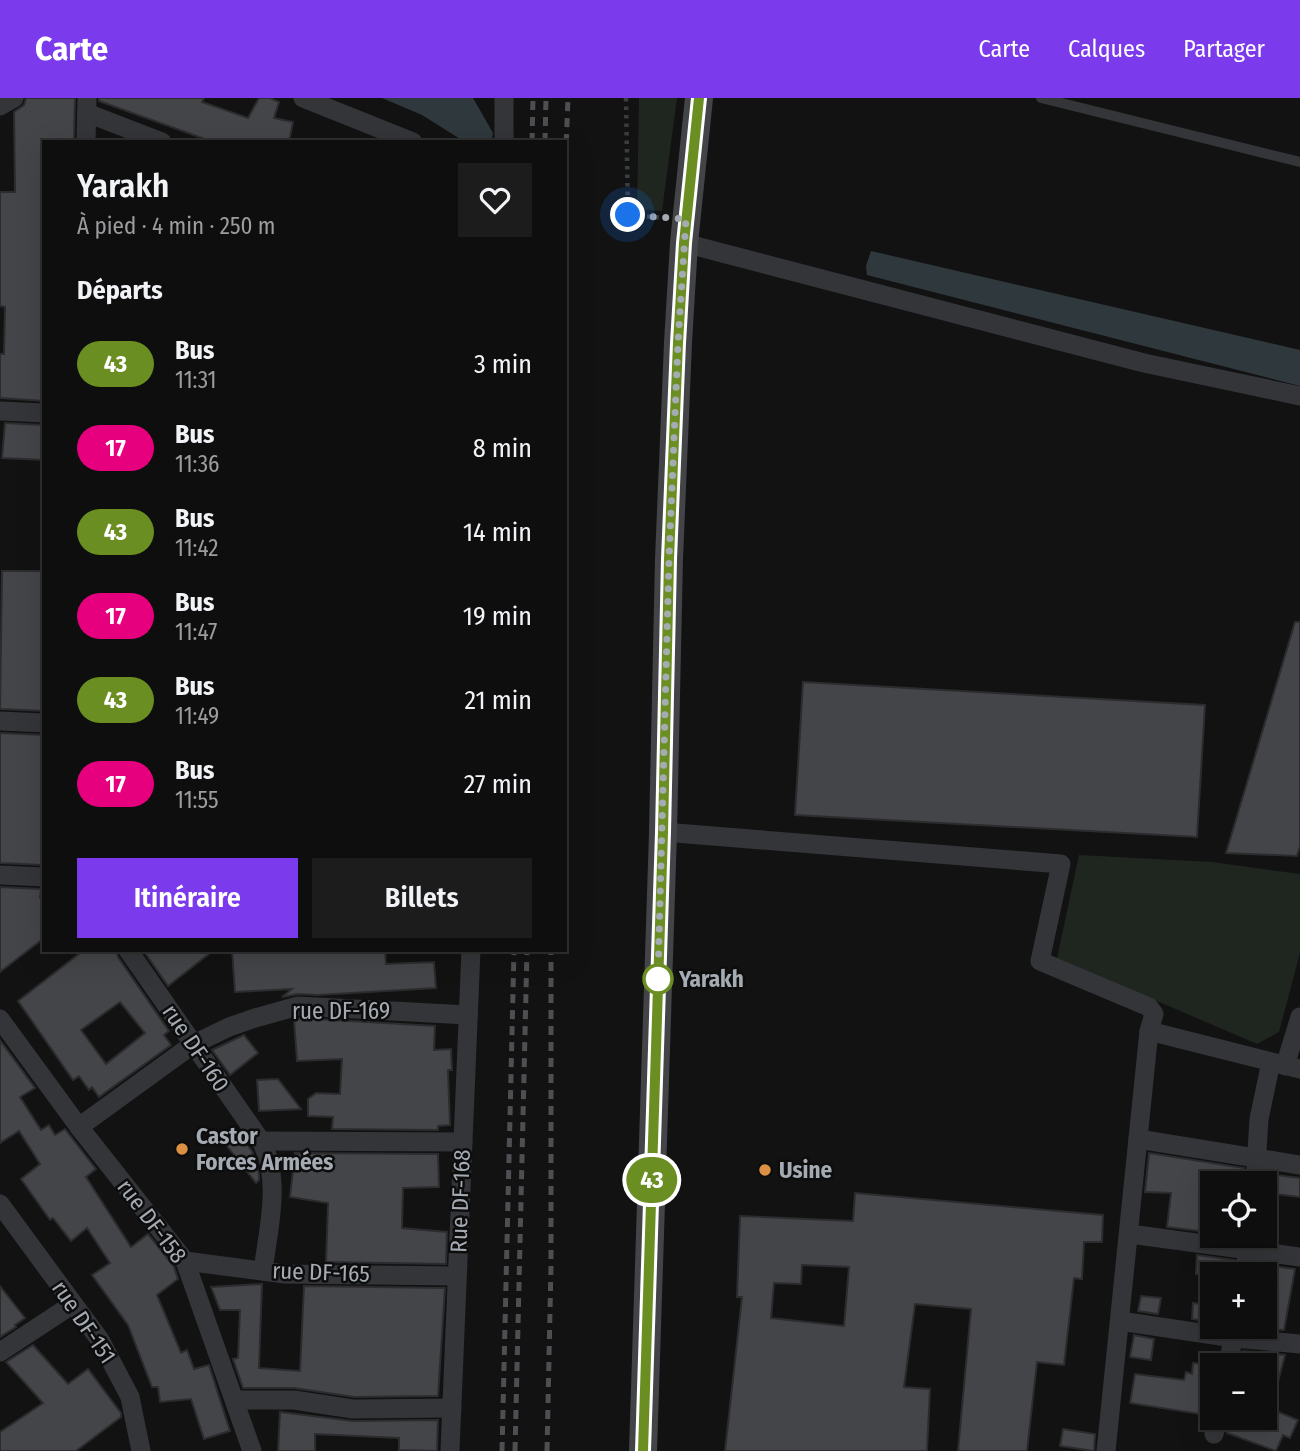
<!DOCTYPE html>
<html lang="fr">
<head>
<meta charset="utf-8">
<style>
  body { margin:0; font-family:"Fira Sans Condensed",sans-serif; background:#1c1c1c; color:#f1f3f6; height:100vh; display:flex; flex-direction:column; font-size:26px; white-space:nowrap }
  * { box-sizing:border-box; margin:0 }
  p { font-size:23px; color:#9b9c9e }
  .icon { flex:none; width:38px; height:38px; fill:none; stroke:currentColor; stroke-width:2; stroke-linecap:round; stroke-linejoin:round }
  .map { position:relative; flex:1; overflow:hidden }
  .panel { position:absolute; left:42px; top:42px; width:525px; height:812px; display:flex; flex-direction:column; background:#0e0e0e; border-radius:0px; box-shadow:0 7px 28px #0002,0 0 0 2px #2e2e2e }
  .panel>* { flex:none }
  .badge { padding:0 14px; border-radius:23px; font-size:24px; line-height:46px }
  .fabs { position:absolute; left:1200px; top:1073px; display:grid; gap:14px }
  .fabs a { display:grid; place-items:center; width:77px; height:77px; border-radius:0px; background:#0e0e0e; box-shadow:0 7px 28px #0002,0 0 0 2px #2e2e2e; font-size:35px }
  .you { position:absolute; width:35px; height:35px; margin:-18px; border:5px solid #fff; border-radius:50%; background:#1a73e8; box-shadow:0 0 0 10px #1a73e833 }
  .map>.badge { position:absolute; translate:-50% -50%; box-shadow:0 0 0 4px #fff }
  h2 { padding:0 35px; font-size:26px; line-height:63px }
  .round { display:grid; place-items:center; flex:none; width:74px; height:74px; border-radius:0px; background:#1c1c1c }
  .overview { display:flex; align-items:center; justify-content:space-between; height:119px; padding:0 35px }
  h1 { font-size:33px; font-weight:600; line-height:52px }
  .cta { display:flex; gap:14px; margin-top:auto; padding:14px 35px }
  .cta a { flex:1; height:80px; border-radius:0px; background:#7c3aed; color:#fff; font-size:28px; font-weight:600; line-height:80px; text-align:center }
  .cta a+a { background:#1c1c1c; color:#f1f3f6 }
  ul { padding:0; list-style:none }
  li { display:flex; align-items:center; gap:21px; height:84px; padding:0 35px }
  li div { flex:1 }
  li b { display:block; font-size:26px }
  li em { font-style:normal }
  li .badge { min-width:77px; font-weight:700; text-align:center }
  header { display:flex; align-items:center; gap:42px; box-sizing:border-box; height:98px; padding:0 35px; background:#7c3aed; color:#fff }
  header strong { font-size:33px }
  nav { display:flex; gap:38px; margin-inline-start:auto; font-size:24px }
  .map>svg:first-child { display:block }
  .green { fill:#1f251f }
  .water { fill:#2f383c }
  .building { fill:#444548; stroke:#2c2c2f; stroke-width:2; fill-rule:evenodd }
  .lines { fill:none; stroke-linecap:round; stroke-linejoin:round }
  .path { stroke:#3a3c3e; stroke-width:4.5; stroke-dasharray:3.5 5; stroke-linecap:butt }
  .lane { stroke:#333538; stroke-width:10 }
  .street { stroke:#333538; stroke-width:19 }
  .secondary { stroke:#424447; stroke-width:28 }
  .rail { stroke:#4d4f52; stroke-width:5; stroke-dasharray:9 7; stroke-linecap:butt }
  .line-casing { stroke:#fff; stroke-width:16 }
  .line { stroke:#6b8e23; stroke-width:10 }
  .walk { stroke:#a5abb2; stroke-width:7; stroke-dasharray:0 12.6 }
  .stop-dot { fill:#fff; stroke:#6b8e23; stroke-width:3.5 }
  .poi-dot { fill:#da9143; stroke:#0d0d0e; stroke-width:2.5 }
  .labels { text-anchor:middle; stroke-width:5; stroke-linejoin:round; paint-order:stroke }
  .stop-label { font-size:23px; font-weight:bold; fill:#a5abb2; stroke:#0d0d0e; text-anchor:start }
  .street-label { font-size:23px; fill:#a5abb2; stroke:#0d0d0e }
  .poi-label { font-size:23px; font-weight:bold; fill:#a5abb2; stroke:#0d0d0e; text-anchor:start }
</style>
</head>
<body>
<header>
<strong>Carte</strong>
<nav><a>Carte</a><a>Calques</a><a>Partager</a></nav>
</header>
<div class="map">
<svg width="1300" height="1353" viewBox="0 0 1300 1353">
  <rect width="100%" height="100%" fill="#121213"/>
  <g class="green">
    <path d="M639 0H677L662 113 637 111Z"/>
    <path d="M1079 757 1212 764 1300 776V855L1279 934 1257 946 1057 860Z"/>
  </g>
  <g class="water">
    <path d="M382 0H473L493 35 491 44H465L422 17Z"/>
    <path d="M871 153 1300 252V288L867 177 866 168Z"/>
  </g>
  <g class="building">
    <path d="M26 0H75L74 41H44V303L0 300V256H4L5 209 0 208V94H15L14 14 24 7Z"/>
    <path d="M99 0H204L202 4 248 20 259 0H270L279 4 274 20 293 24 289 44H213L99 3Z"/>
    <path d="M5 325 44 327V362L2 360Z"/>
    <path d="M2 473H44V613L0 611Z"/>
    <path d="M1295 524H1300V748L1297 758 1226 755Z"/>
    <path d="M803 584 1205 607 1197 739 795 717Z"/>
    <path d="M0 635 44 637 42 767 0 765Z"/>
    <path d="M0 789 41 791 40 799 44 796V840L0 874Z"/>
    <path d="M84 852H116L118 859 169 933 164 937 171 947 99 999 92 989 89 992 79 978 73 982 18 903ZM120 904 145 935 106 966 81 932Z"/>
    <path d="M143 852H214L168 888Z"/>
    <path d="M232 852H385L386 866 434 864 436 890 317 897 298 896 282 899 292 891 235 894Z"/>
    <path d="M299 920 435 928 434 952 451 951 452 972H448L450 1027 438 1028V1032L332 1031 333 1019 308 1018V1001L316 995 340 996 342 961 297 963 294 922Z"/>
    <path d="M244 937 258 955 230 977 212 952Z"/>
    <path d="M0 942 35 990 20 999 41 1032 49 1027 55 1037 65 1031 96 1071 86 1079 131 1149 148 1136 174 1169 178 1181 157 1197 181 1255 187 1252 194 1271 209 1267 230 1333 204 1341 191 1301 160 1304 158 1289H152L128 1227 92 1177 110 1165 87 1130 71 1143 53 1120 50 1122 21 1081 40 1066 19 1033 0 1045Z"/>
    <path d="M278 981 301 1011 259 1013 257 982Z"/>
    <path d="M233 1029 252 1053 259 1076V1082L256 1085 220 1039Z"/>
    <path d="M295 1055 438 1056 439 1089 403 1090 402 1130 447 1134 446 1166 326 1164 328 1105 290 1099Z"/>
    <path d="M1149 1055 1244 1070 1243 1085H1213V1100H1209L1207 1134 1167 1129 1171 1095 1145 1094Z"/>
    <path d="M1268 1076 1300 1080V1099L1265 1095Z"/>
    <path d="M855 1095 1103 1117 1102 1144H1084L1082 1181 1074 1180 1064 1267 1037 1264 1027 1353H958L971 1211 915 1206 904 1289 930 1291 927 1353H725L742 1199H737L740 1118 853 1123ZM802 1167 849 1169 844 1228 771 1220 774 1185 801 1186Z"/>
    <path d="M1197 1157 1234 1162 1232 1176H1196Z"/>
    <path d="M1258 1166 1295 1171 1284 1232 1265 1231 1272 1187 1265 1186V1176H1256Z"/>
    <path d="M262 1186 259 1270 300 1273 304 1188 445 1190 438 1298 354 1299 294 1290H243L233 1261 238 1260 240 1212H220L211 1189Z"/>
    <path d="M0 1188 25 1220 15 1227 16 1229 0 1239Z"/>
    <path d="M1141 1198 1161 1200 1158 1216 1138 1213Z"/>
    <path d="M1193 1205 1213 1207V1224L1192 1221Z"/>
    <path d="M1134 1237 1154 1241 1151 1262 1130 1259Z"/>
    <path d="M33 1247 68 1286 88 1271 121 1315V1319L76 1353H0V1334L43 1305 6 1264Z"/>
    <path d="M1243 1253 1285 1257 1271 1311 1298 1322 1290 1340 1283 1337 1276 1353 1227 1335 1230 1320H1265V1267H1240Z"/>
    <path d="M1193 1265 1213 1267V1309L1206 1317 1130 1305 1135 1276 1184 1282 1186 1274 1192 1276Z"/>
    <path d="M280 1314 353 1323 438 1322 437 1353 399 1352V1340L315 1336V1353H278Z"/>
    <path d="M1063 1331 1095 1336 1094 1353 1060 1348Z"/>
  </g>
  <g class="lines">
    <path class="path" d="M626 0 628 117 664 120"/>
    <path class="lane" d="M1041 0 1300 64"/>
    <g class="street">
      <path d="M303 0 413 44"/>
      <path d="M0 8 14 0"/>
      <path d="M87 15 162 44"/>
      <path d="M86 44 87 0"/>
      <path d="M504 44V0"/>
      <path d="M684 145 1144 265 1300 298"/>
      <path d="M0 313 44 315"/>
      <path d="M0 623 44 625"/>
      <path d="M663 734 1061 766 1040 863 1149 909 1154 916 1149 933 1106 1353"/>
      <path d="M0 777 44 779"/>
      <path d="M128 852 261 1043C282 1082 268 1131 263 1173"/>
      <path d="M0 921 79 1029 185 1163 252 1353"/>
      <path d="M1149 933 1300 971"/>
      <path d="M1285 968 1300 919"/>
      <path d="M79 1029 192 947 229 929 255 920 298 908 468 917"/>
      <path d="M1138 1041 1300 1067"/>
      <path d="M261 1043 463 1044"/>
      <path d="M1255 1085 1259 1021 1271 964"/>
      <path d="M0 1106 100 1242 130 1299 141 1353"/>
      <path d="M1130 1136 1300 1159"/>
      <path d="M185 1163 285 1176 457 1178"/>
      <path d="M1244 1176 1250 1138"/>
      <path d="M1120 1223 1234 1240 1300 1246"/>
      <path d="M0 1254 73 1206"/>
      <path d="M1228 1267 1235 1230"/>
      <path d="M235 1302H294L353 1311 452 1310"/>
      <path d="M1214 1336 1218 1320"/>
      <path d="M450 1353 471 852"/>
    </g>
    <path class="secondary" d="M643 1353 663 734 669 461 678 245 684 145 699 0"/>
    <g class="rail">
      <path d="M532 44 533 0"/>
      <path d="M545 44 546 0"/>
      <path d="M565 77 568 0"/>
      <path d="M502 1353 514 852"/>
      <path d="M515 1353 527 852"/>
      <path d="M547 1353 551 1167V852"/>
    </g>
  </g>
  <g class="lines">
    <g class="line-casing">
      <path id="line" d="M643 1353 663 734 669 461 678 245 684 145 699 0"/>
    </g>
    <use href="#line" class="line"/>
    <path class="walk" d="M628 117 686 121 678 245 669 461 658 881"/>
  </g>
  <circle class="stop-dot" cx="658" cy="881" r="14"/>
  <g class="poi-dot">
    <circle cx="182" cy="1051" r="7"/>
    <circle cx="765" cy="1072" r="7"/>
  </g>
  <g class="labels">
    <g class="stop-label">
      <text x="679" y="889">Yarakh</text>
    </g>
    <g class="street-label">
      <text x="341" y="921">rue DF-169</text>
      <text transform="translate(196 950) rotate(56)" y="8">rue DF-160</text>
      <text transform="translate(460 1103) rotate(-88)" y="8">Rue DF-168</text>
      <text transform="translate(152 1123) rotate(53)" y="8">rue DF-158</text>
      <text transform="translate(321 1174) rotate(2)" y="8">rue DF-165</text>
      <text transform="translate(84 1224) rotate(56)" y="8">rue DF-151</text>
    </g>
    <g class="poi-label">
      <text x="196" y="1046">Castor<tspan x="196" dy="26">Forces Armées</tspan></text>
      <text x="779" y="1080">Usine</text>
    </g>
  </g>
</svg>
<div class="fabs">
<a><svg class="icon" aria-label="locate" viewBox="0 0 24 24"><circle cx="12" cy="12" r="6"/><path d="M12 2v4M12 18v4M2 12h4M18 12h4"/></svg></a>
<a>+</a>
<a>−</a>
</div>
<div class="you" style="left:628px;top:117px"></div>
<b class="badge" style="left:652px;top:1082px;background:#6b8e23;color:#fff">43</b>
<section class="panel">
<div class="overview"><div><h1>Yarakh</h1><p>À pied · 4 min · 250 m</p></div><a class="round"><svg class="icon" aria-label="heart" viewBox="0 0 24 24"><path d="M12 20l-8-8c-3-5 5-10 8-4 3-6 11-1 8 4z"/></svg></a></div>
<h2>Départs</h2>
<ul>
<li><span class="badge" style="background:#6b8e23;color:#fff">43</span><div><b>Bus</b><p>11:31</p></div><em>3 min</em></li>
<li><span class="badge" style="background:#e6007e;color:#fff">17</span><div><b>Bus</b><p>11:36</p></div><em>8 min</em></li>
<li><span class="badge" style="background:#6b8e23;color:#fff">43</span><div><b>Bus</b><p>11:42</p></div><em>14 min</em></li>
<li><span class="badge" style="background:#e6007e;color:#fff">17</span><div><b>Bus</b><p>11:47</p></div><em>19 min</em></li>
<li><span class="badge" style="background:#6b8e23;color:#fff">43</span><div><b>Bus</b><p>11:49</p></div><em>21 min</em></li>
<li><span class="badge" style="background:#e6007e;color:#fff">17</span><div><b>Bus</b><p>11:55</p></div><em>27 min</em></li>
</ul>
<div class="cta"><a>Itinéraire</a><a>Billets</a></div>
</section>
</div>
</body>
</html>
